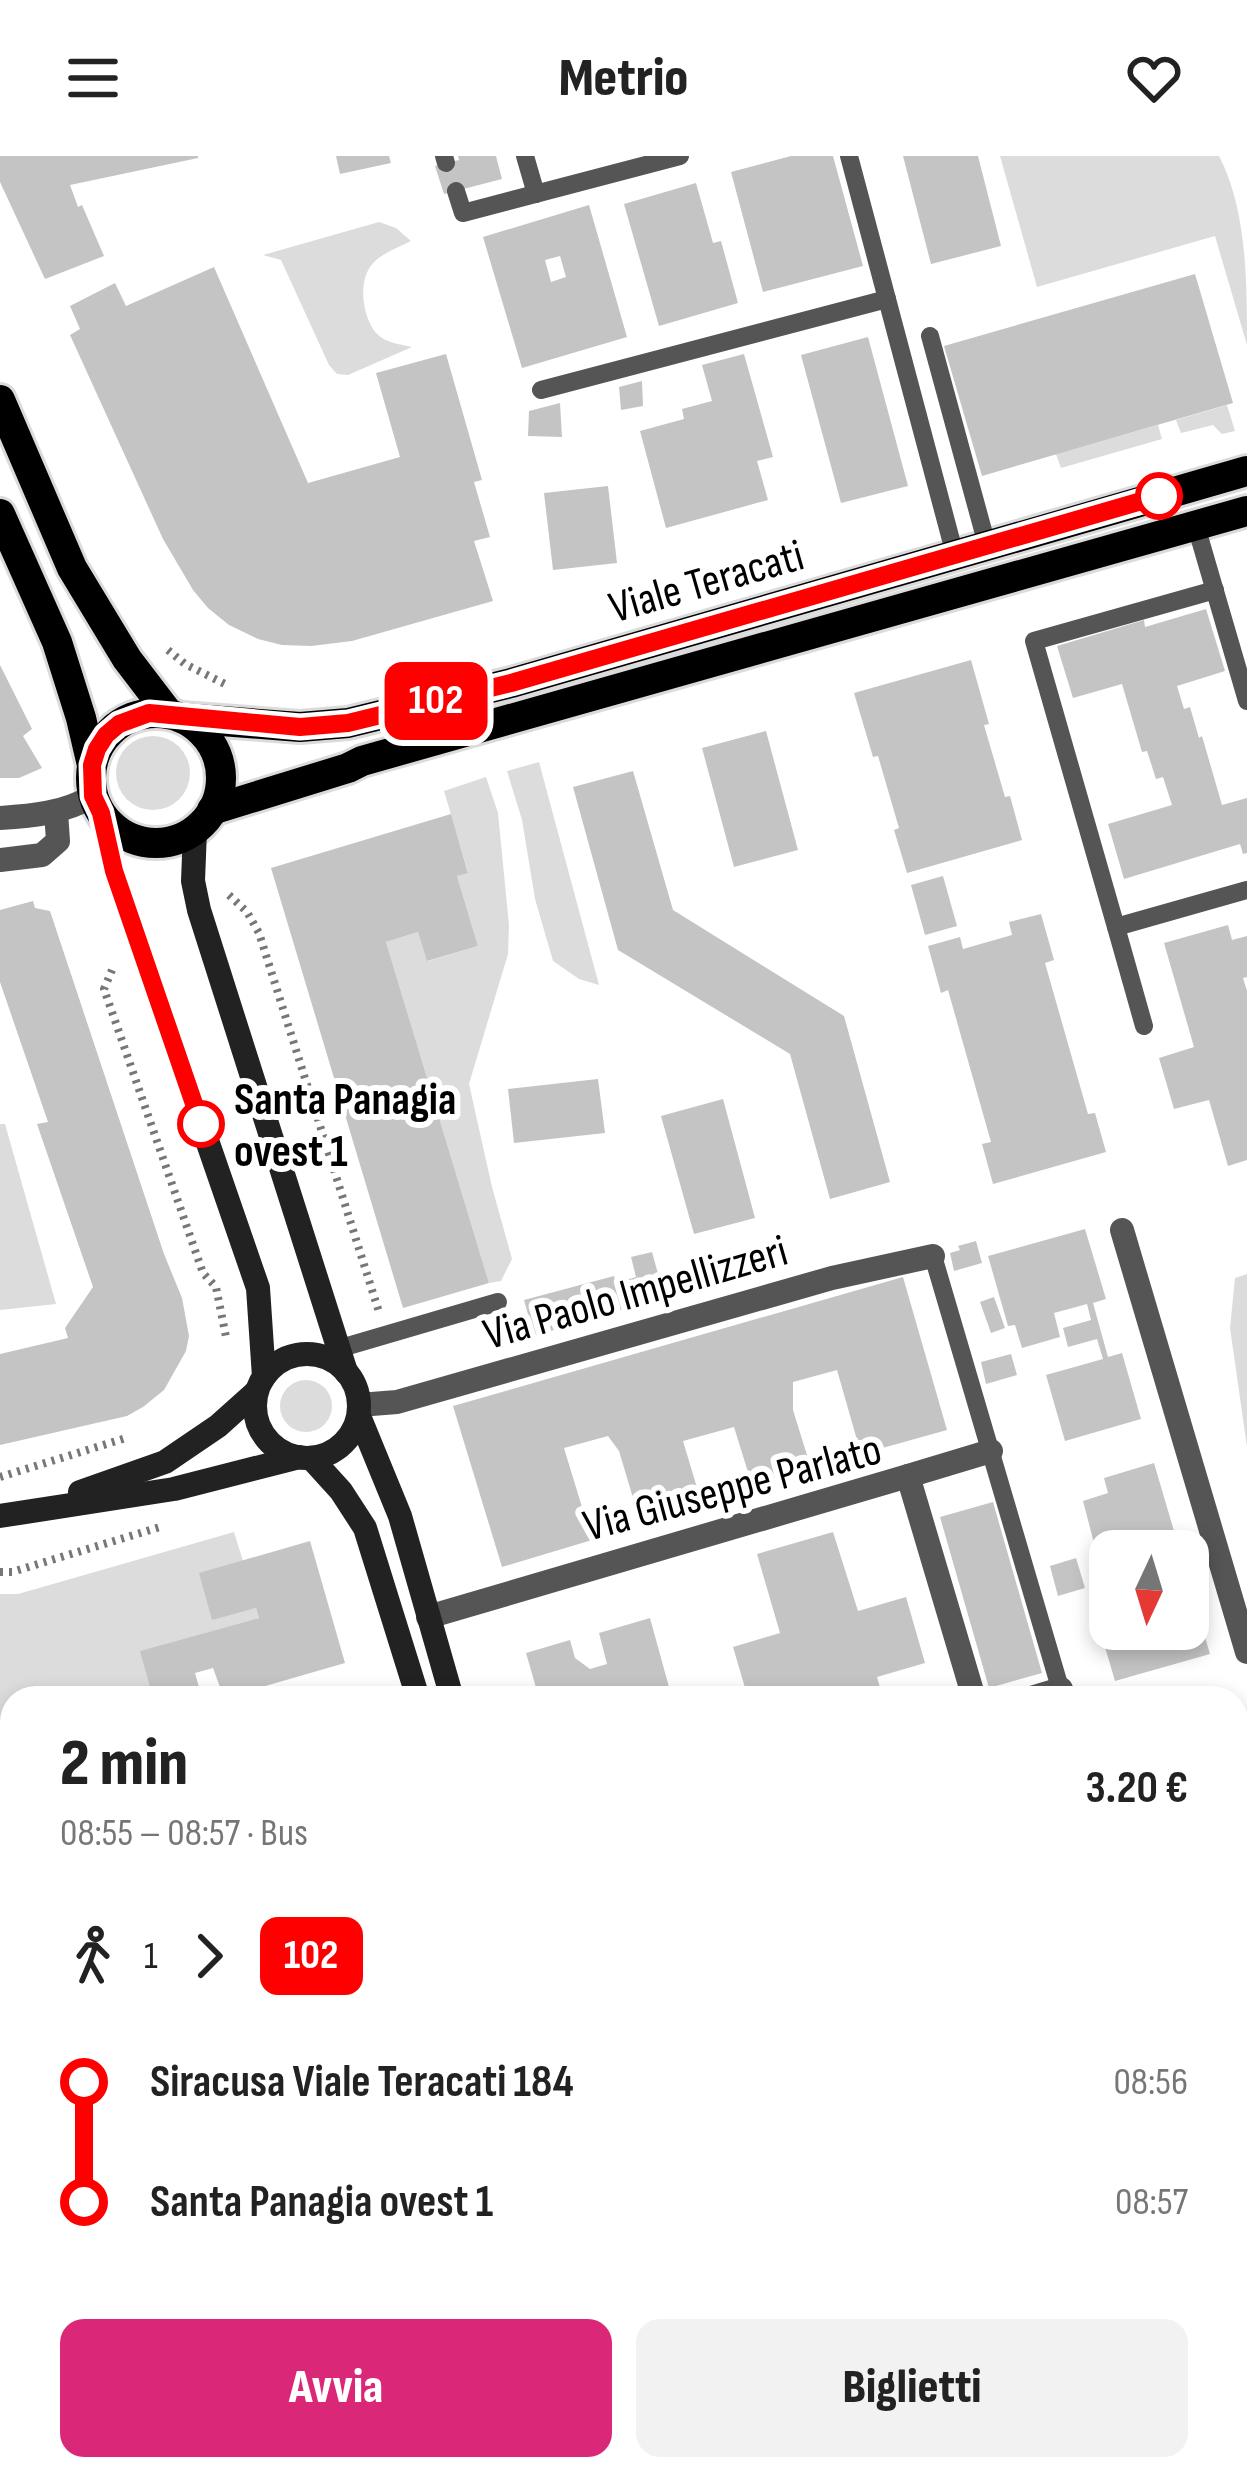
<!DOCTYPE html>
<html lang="it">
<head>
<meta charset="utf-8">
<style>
  body { margin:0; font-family:"Sofia Sans Condensed",sans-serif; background:#f2f2f2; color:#222; height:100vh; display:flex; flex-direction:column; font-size:45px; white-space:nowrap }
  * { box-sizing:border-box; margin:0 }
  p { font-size:39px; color:#767676 }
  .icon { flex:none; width:66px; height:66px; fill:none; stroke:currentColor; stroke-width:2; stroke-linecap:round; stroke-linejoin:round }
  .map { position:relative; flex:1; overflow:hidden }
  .drawer { position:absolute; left:0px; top:1530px; width:1248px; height:795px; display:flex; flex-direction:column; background:#fff; border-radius:36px 36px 0 0; box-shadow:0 6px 18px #0003 }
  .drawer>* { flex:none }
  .badge { padding:0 24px; border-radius:18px; font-size:42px; line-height:78px }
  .needle { width:78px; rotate:184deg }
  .buttons { position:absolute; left:1089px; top:1374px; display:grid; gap:24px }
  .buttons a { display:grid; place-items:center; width:120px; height:120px; border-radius:24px; background:#fff; box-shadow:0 6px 18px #0003; font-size:60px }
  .map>.badge { position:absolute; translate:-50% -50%; box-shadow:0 0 0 6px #fff }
  .legs { display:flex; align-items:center; gap:18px; height:132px; padding:0 60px; font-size:39px }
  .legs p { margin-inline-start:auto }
  .overview { display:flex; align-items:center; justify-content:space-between; height:204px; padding:0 60px }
  h1 { font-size:66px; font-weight:800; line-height:90px }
  .action { display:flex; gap:24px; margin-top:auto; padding:24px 60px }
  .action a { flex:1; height:138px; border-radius:24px; background:#db2777; color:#fff; font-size:48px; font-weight:800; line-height:138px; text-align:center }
  .action a+a { background:#f2f2f2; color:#222 }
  ul { padding:0 60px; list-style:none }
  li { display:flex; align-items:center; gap:42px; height:120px; font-size:45px }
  li i { display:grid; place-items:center; width:18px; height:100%; margin:0 15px; background:currentColor }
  li i::after { content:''; width:30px; height:30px; margin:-15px; border:9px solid; border-radius:50%; background:#fff }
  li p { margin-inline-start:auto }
  li:first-child i { background:linear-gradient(#0000 50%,currentColor 0) }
  li:last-child i { background:linear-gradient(currentColor 50%,#0000 0) }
  header { display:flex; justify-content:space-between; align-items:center; height:156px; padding:0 60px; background:#fff; font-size:54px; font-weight:800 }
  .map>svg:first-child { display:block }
  .green { fill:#dcdcdc }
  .building { fill:#c4c4c4; fill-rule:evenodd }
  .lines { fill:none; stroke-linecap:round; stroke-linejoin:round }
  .primary-casing { stroke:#dbdbdb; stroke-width:36 }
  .path { stroke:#777; stroke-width:8; stroke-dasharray:3 6; stroke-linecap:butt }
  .lane { stroke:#555; stroke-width:18 }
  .street { stroke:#555; stroke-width:24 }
  .secondary { stroke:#222; stroke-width:24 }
  .primary { stroke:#000; stroke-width:30 }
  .line-1-casing { stroke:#fff; stroke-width:27 }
  .line-1 { stroke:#f00; stroke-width:18 }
  .stop-1-dot { fill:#fff; stroke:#f00; stroke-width:6 }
  .labels { text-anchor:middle; stroke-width:12; stroke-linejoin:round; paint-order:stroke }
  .street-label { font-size:45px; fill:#000; stroke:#fff }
  .stop-label { font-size:45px; font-weight:bold; fill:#000; stroke:#fff; text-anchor:start }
</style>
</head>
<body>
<header><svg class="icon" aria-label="menu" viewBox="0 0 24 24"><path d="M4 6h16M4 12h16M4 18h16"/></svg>Metrio<svg class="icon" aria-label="heart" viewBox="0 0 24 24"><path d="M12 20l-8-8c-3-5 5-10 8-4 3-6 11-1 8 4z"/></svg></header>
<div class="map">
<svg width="1247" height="2324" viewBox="0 0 1247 2324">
  <rect width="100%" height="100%" fill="#fff"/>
  <g class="green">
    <path d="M1000 0H1219C1247 54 1247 125 1247 189L1215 80 1037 131Z"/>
    <path d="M379 66 396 72 411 85C397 92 379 98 370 111 358 129 363 161 376 177 385 187 400 188 412 191L348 219 337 218 329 209 281 104 263 99Z"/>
    <path d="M1227 249 1235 275 1222 278 1213 269 1181 277 1176 264Z"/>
    <path d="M1158 269 1162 283 1061 312 1056 298Z"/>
    <circle cx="153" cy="617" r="37"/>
    <path d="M539 606 599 829 579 823 553 805 535 743 522 664 507 615Z"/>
    <path d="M486 621 498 657 509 769 508 798 469 928 492 1031 512 1103 501 1125 489 1127 386 786 418 776 428 805 478 790 457 720 468 716 444 635Z"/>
    <path d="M0 968H5L56 1148 0 1154Z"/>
    <path d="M1247 1118V1291L1230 1172 1235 1122Z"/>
    <circle cx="306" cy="1250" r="26"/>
    <path d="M234 1376 243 1405 212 1463 256 1452 259 1462 141 1495 153 1542H12V2313H600L603 2324H0V1438H18Z"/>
  </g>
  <g class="building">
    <path d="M0 0H198V2L70 29 78 51 82 49 104 100 45 123 0 26Z"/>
    <path d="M336 0H389L391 7 340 18Z"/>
    <path d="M458 0H496L502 23 444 38 435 10 459 4Z"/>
    <path d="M791 0H833L863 110 763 136 731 16Z"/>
    <path d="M903 0H978L1001 90 931 108Z"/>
    <path d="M696 27 713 87 721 85 738 147 659 170 624 48Z"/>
    <path d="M589 49 627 181 522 212 483 81ZM560 100 566 121 551 126 545 104Z"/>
    <path d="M214 111 308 327 400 301 376 217 446 198 482 324 474 326 490 381 474 385 493 445 352 485 311 490 282 489 258 483 229 469 208 452 193 434 163 383 70 179 80 173 70 150 115 127 126 150Z"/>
    <path d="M1195 118 1233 247 982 320 944 190Z"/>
    <path d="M868 181 908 330 841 347 801 199Z"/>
    <path d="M744 198 773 301 757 305 768 344 666 372 640 275 684 263 682 253 712 245 702 209Z"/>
    <path d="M642 225 643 250 621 254 619 231Z"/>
    <path d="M560 247 562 281 528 280 529 255Z"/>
    <path d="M608 330 617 407 553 414 544 337Z"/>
    <path d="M1206 453 1225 515 1177 530 1184 553 1190 551 1199 582 1202 580 1222 649 1247 642V697L1243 698 1240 688 1124 723 1108 668 1172 649 1163 621 1156 623 1147 595 1142 596 1122 528 1073 542 1057 490 1144 464 1145 471Z"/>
    <path d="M971 504 989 568 984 569 1005 641 1010 640 1022 684 907 717 894 674 899 672 878 600 873 601 854 537Z"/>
    <path d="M0 509 32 573 23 580 42 612 19 622H0Z"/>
    <path d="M766 575 798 694 734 711 702 592Z"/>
    <path d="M633 615 673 754 844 860 890 1026 830 1043 790 898 618 794 573 631Z"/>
    <path d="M451 658 468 717 457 720 478 790 427 805 418 776 386 786 489 1127 403 1152 271 712Z"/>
    <path d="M943 720 957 770 925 779 911 729Z"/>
    <path d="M33 745 35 752 50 755 164 1098 182 1142 189 1180 186 1195 164 1234 143 1251 127 1260 0 1289V1198L68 1182 65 1172 93 1131 37 968 48 966 0 826V754Z"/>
    <path d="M1041 758 1054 804 1045 807 1088 958 1095 957 1106 996 993 1028 982 988 991 986 948 834 941 837 928 790 960 781 963 793 1012 779 1009 766Z"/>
    <path d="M1228 769 1232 784 1247 780V821L1243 822 1247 835V1004L1228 1010 1209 944 1174 953 1159 902 1194 891 1164 787Z"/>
    <path d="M598 923 605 977 514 987 508 933Z"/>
    <path d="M723 943 755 1062 694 1078 661 960Z"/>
    <path d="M1085 1073 1106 1143 1093 1147 1108 1201 1122 1197 1141 1263 1065 1285 1046 1219 1103 1203 1097 1183 1068 1191 1063 1172 1091 1164 1087 1148 1054 1157 1060 1181 1022 1192 1015 1169 1008 1170 988 1100Z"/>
    <path d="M976 1085 982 1107 954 1115 950 1097 960 1094 958 1090Z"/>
    <path d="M652 1096 660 1125 681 1120 684 1135 534 1180 524 1144 614 1120 616 1127 636 1121 631 1101Z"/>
    <path d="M903 1121 947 1274 861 1298 837 1214 793 1226V1254L811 1312 752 1329 734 1271 683 1285 701 1345 639 1362 619 1295 608 1280 564 1292 592 1384 502 1411 453 1250Z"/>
    <path d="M994 1141 1005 1172 991 1177 980 1146Z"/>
    <path d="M1011 1198 1017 1219 986 1228 981 1206Z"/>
    <path d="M1154 1307 1174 1375 1159 1379 1164 1395H1157L1153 1381 1109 1394 1094 1387 1083 1345 1108 1337 1104 1322Z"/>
    <path d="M993 1346 1042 1517 989 1532 940 1361Z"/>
    <path d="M833 1376 858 1455 906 1441 925 1507 877 1521 883 1542H748L733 1491 780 1477 757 1398Z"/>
    <path d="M310 1385 345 1507 224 1542 213 1512 195 1517 202 1542H153L140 1495 259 1462 256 1452 212 1464 199 1417Z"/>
    <path d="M1076 1402 1085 1432 1058 1440 1050 1410Z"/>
    <path d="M1192 1437 1210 1498 1115 1525 1105 1491 1129 1484 1125 1473H1188V1438Z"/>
    <path d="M650 1462 672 1542H539L526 1497 570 1484 575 1502 590 1513 607 1508 599 1477Z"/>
    <path d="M1236 1651 1241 1664 1247 1662V1732L1236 1736Z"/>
    <path d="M1247 1778V1810L1236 1813V1781Z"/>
    <path d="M1247 1817V1842L1236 1845V1821Z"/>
    <path d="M1247 1848V1876L1237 1879 1236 1851Z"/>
    <path d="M1236 2197 1247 2218V2289L1236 2295Z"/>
    <path d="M881 2313H1004L1007 2324H848Z"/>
    <path d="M1077 2313H1154L1159 2324H1083Z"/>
  </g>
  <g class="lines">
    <g class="primary-casing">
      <g id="primary">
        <path d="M0 244 72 412 127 503 169 558"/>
        <path d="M0 358 57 486 81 562 92 609"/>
        <circle cx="156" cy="622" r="65"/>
        <path d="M182 562 300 571 348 567 511 527 1247 315"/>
        <path d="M212 654 348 612 362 605 1247 355"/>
      </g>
    </g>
    <g class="path">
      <path d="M168 494 185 508 227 529"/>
      <path d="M229 739 247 756 259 777 379 1156"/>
      <path d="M112 814 104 833 203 1117 216 1131 226 1181"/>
      <path d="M0 1321 126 1282"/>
      <path d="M0 1416H12L160 1371"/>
      <path d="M719 2313 722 2324"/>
    </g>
    <g class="lane">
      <path d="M444 0 446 7"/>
      <path d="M525 0 536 38"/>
      <path d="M849 0 955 399"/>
      <path d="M456 35 463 57 680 0"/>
      <path d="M930 180 987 389"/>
      <path d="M541 234 887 143"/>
      <path d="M1196 370 1247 545"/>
      <path d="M1116 771 1034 485 1215 434"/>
      <path d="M1144 870 1116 771 1247 734"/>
      <path d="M933 1100 1063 1542"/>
      <path d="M341 1192 498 1146"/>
    </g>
    <g class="street">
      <path d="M0 662C33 660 64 657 93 640"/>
      <path d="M0 704 42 699 58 685 56 656"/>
      <path d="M1122 1074 1247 1496"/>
      <path d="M359 1249 397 1246 832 1122 933 1100"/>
      <path d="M908 1320 991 1295"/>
      <path d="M428 1461 908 1320 974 1542"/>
      <path d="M1031 1542 1061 1533"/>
      <path d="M1034 2313 1040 2324"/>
      <path d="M762 2324 800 2313"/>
    </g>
    <g class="secondary">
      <path d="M101 657 114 715 258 1132 264 1221"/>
      <path d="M195 674 193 725 199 754 346 1216"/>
      <circle cx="307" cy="1250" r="52"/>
      <path d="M359 1260 400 1360 452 1542"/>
      <path d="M311 1302 341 1335 365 1372 418 1542"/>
      <path d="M80 1336 165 1306 218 1270 256 1236"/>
      <path d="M0 1360 174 1333 299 1301"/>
      <path d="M647 2313 649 2324"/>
      <path d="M680 2313 683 2324"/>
    </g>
    <use href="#primary" class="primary"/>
  </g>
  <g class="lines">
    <g class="line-1-casing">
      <path id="line-1" d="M201 968 114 715 101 657 93 640 92 609 97 593 106 579 119 568 149 557 300 571 348 567 511 527 1159 340"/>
    </g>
    <use href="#line-1" class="line-1"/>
  </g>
  <g class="stop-1-dot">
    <circle cx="1159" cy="340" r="21"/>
    <circle cx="201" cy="968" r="21"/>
  </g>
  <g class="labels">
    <g class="street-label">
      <text transform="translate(706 424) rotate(-16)" y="16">Viale Teracati</text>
      <text transform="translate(635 1135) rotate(-16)" y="16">Via Paolo Impellizzeri</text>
      <text transform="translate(732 1330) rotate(-15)" y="16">Via Giuseppe Parlato</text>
    </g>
    <g class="stop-label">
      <text x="234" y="958">Santa Panagia<tspan x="234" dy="52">ovest 1</tspan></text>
    </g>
  </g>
</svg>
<div class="buttons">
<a><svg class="needle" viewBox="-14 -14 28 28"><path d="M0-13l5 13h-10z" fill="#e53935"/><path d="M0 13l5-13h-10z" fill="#767676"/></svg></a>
</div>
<b class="badge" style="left:436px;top:545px;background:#f00;color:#fff">102</b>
<section class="drawer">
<div class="overview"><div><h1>2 min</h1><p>08:55 – 08:57 · Bus</p></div><b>3.20 €</b></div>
<div class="legs"><svg class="icon" aria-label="walk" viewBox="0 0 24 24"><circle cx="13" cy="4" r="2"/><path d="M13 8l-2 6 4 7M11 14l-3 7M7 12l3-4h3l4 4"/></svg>1<svg class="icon" aria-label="forward" viewBox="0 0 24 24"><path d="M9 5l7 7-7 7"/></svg><b class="badge" style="background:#f00;color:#fff">102</b></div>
<ul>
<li><i style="color:#f00"></i><b>Siracusa Viale Teracati 184</b><p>08:56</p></li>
<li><i style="color:#f00"></i><b>Santa Panagia ovest 1</b><p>08:57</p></li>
</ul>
<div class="action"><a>Avvia</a><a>Biglietti</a></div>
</section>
</div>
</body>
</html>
